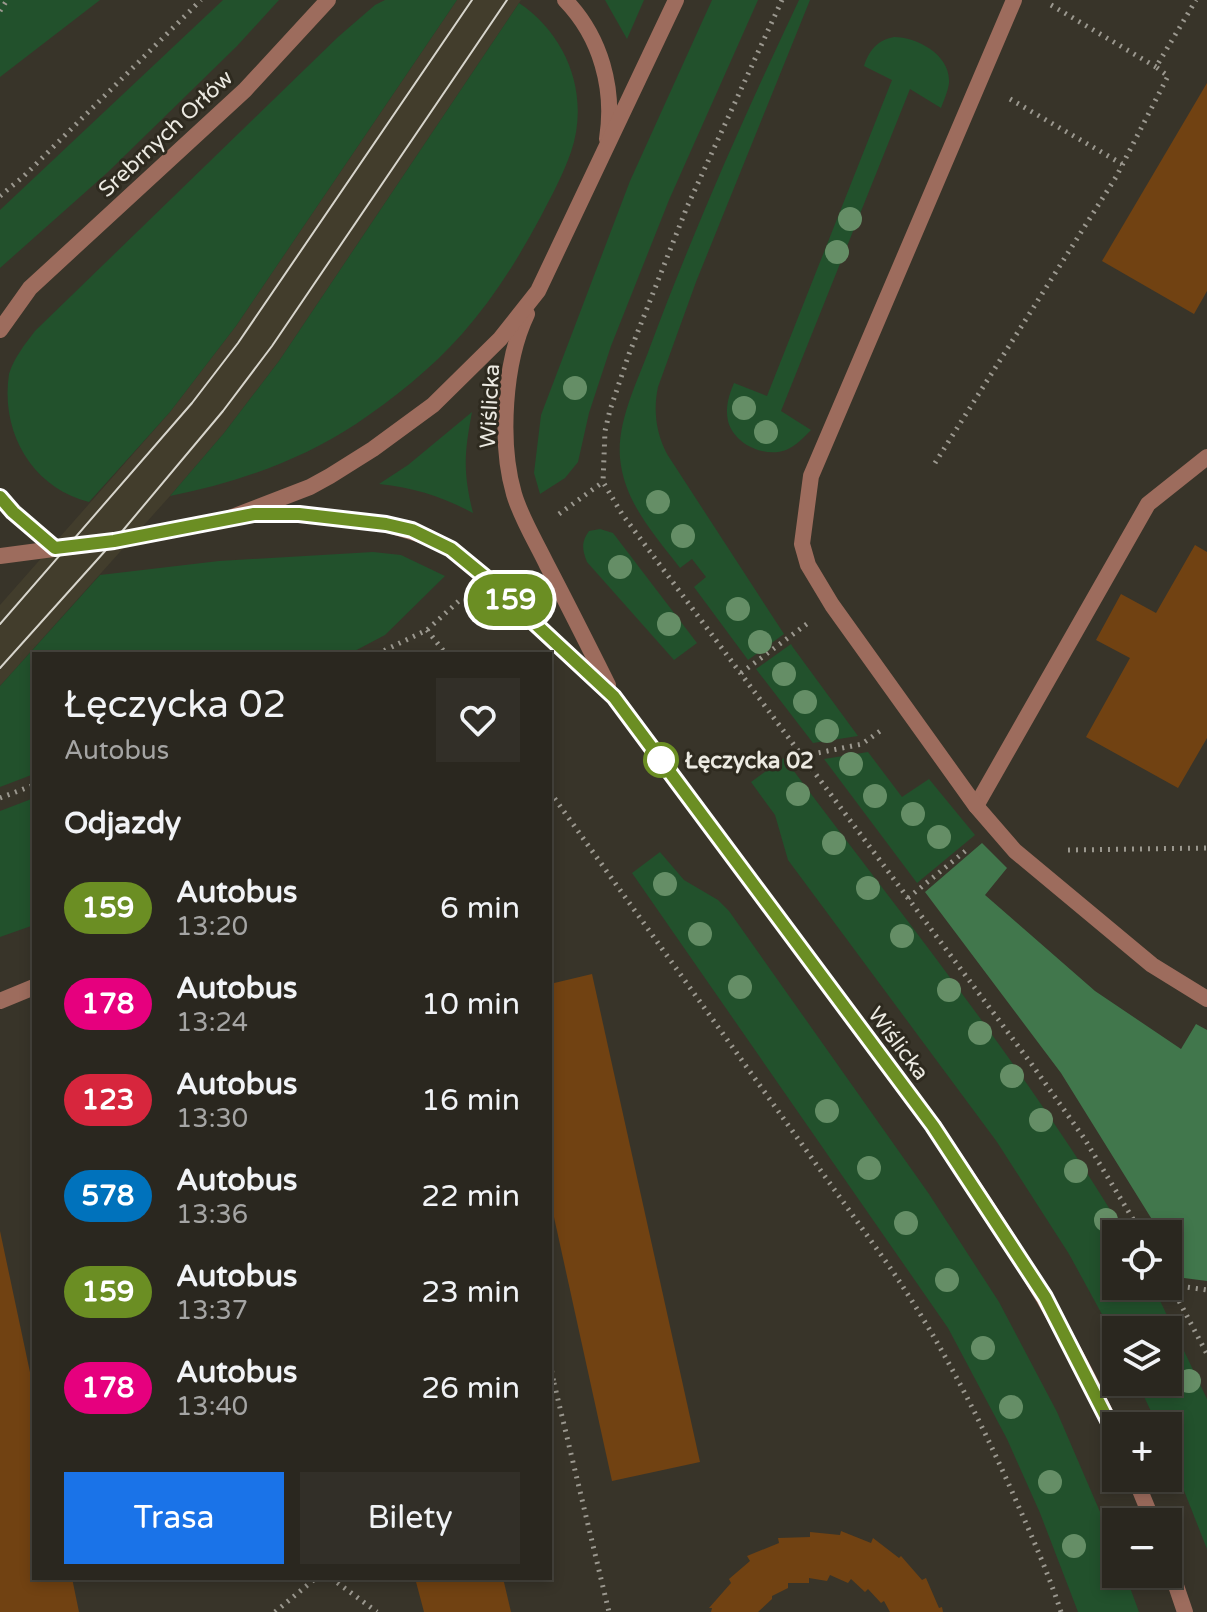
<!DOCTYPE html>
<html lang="pl">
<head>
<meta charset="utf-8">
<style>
  body { margin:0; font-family:"Varela Round",sans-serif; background:#322f28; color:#f1f3f6; height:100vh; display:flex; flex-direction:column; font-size:30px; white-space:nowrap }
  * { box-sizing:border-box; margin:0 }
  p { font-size:26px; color:#a5a5a4 }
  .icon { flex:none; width:44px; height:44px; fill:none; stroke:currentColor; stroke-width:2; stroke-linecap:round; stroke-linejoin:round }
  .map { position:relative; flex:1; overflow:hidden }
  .sheet { position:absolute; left:32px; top:652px; width:520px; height:928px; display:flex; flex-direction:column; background:#2a271f; border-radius:0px; box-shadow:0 4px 12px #0003,0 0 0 2px #46443d }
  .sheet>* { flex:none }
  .badge { padding:0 16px; border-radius:26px; font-size:28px; line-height:52px }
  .buttons { position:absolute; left:1102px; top:1220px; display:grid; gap:16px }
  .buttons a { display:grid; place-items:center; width:80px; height:80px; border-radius:0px; background:#2a271f; box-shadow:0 4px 12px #0003,0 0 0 2px #46443d; font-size:40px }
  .map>.badge { position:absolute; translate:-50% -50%; box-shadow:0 0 0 4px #fff }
  h2 { padding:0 32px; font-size:30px; line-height:72px }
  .round { display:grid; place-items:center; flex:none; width:84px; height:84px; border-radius:0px; background:#322f28 }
  .headline { display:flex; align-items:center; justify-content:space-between; height:136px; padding:0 32px }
  h1 { font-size:38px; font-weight:600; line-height:60px }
  .primary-button { display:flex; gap:16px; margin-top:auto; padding:16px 32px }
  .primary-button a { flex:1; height:92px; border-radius:0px; background:#1a73e8; color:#fff; font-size:32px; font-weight:600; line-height:92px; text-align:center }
  .primary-button a+a { background:#322f28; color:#f1f3f6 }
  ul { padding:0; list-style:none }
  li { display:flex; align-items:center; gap:24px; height:96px; padding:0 32px }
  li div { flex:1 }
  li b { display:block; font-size:30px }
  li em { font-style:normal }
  li .badge { min-width:88px; font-weight:700; text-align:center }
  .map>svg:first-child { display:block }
  .built { fill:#423d2c }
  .green { fill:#22512c }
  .forest { fill:#41774c }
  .building { fill:#714212 }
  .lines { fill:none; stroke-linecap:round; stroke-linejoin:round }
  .path { stroke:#9b988f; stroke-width:5; stroke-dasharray:2 6; stroke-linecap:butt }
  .service { stroke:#9d6c5d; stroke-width:16 }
  .minor { stroke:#9d6c5d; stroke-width:16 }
  .tertiary { stroke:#9d6c5d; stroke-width:16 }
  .tram { stroke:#d7d5cc; stroke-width:2 }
  .tree { fill:#658e66 }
  .line-casing { stroke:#fff; stroke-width:18 }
  .line { stroke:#6b8e23; stroke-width:12 }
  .stop-dot { fill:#fff; stroke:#6b8e23; stroke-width:4 }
  .labels { text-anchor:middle; stroke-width:6; stroke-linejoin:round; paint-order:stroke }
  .street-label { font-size:22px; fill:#eceae2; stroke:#2e2a1f }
  .stop-label { font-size:22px; font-weight:bold; fill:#eceae2; stroke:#2e2a1f; text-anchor:start }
</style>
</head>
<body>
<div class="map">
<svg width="1207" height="1612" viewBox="0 0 1207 1612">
  <rect width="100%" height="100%" fill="#383429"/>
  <path class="built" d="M457 0H521L279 361 224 433 170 496 0 686V605L170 412 236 326Z"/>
  <g class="green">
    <path d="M0 0H100L0 77Z"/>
    <path d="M223 0H279L237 46 108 172 0 268V210Z"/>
    <path d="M385 0H457L236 326 170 412 89 502C33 488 0 433 9 374 14 358 25 344 35 331L338 37 375 5Z"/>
    <path d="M605 0H644L627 39Z"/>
    <path d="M712 0H758L669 200 611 346 589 413 578 462 565 478 540 494 534 473 541 415 630 181Z"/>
    <path d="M799 0H810L696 282 658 387C653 410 656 433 667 454L784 634 748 660 694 587 706 577 692 559 680 568C654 534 624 502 620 458 617 420 638 381 650 347 694 229 745 114 799 0Z"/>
    <path d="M519 3C568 36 590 96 571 152 563 175 551 197 540 218 518 259 493 299 462 334 432 368 393 399 356 424 300 461 235 483 170 496L224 433 279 361Z"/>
    <path d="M894 37C917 37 951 55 949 83 948 91 944 100 941 108L910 89 781 411 811 430C803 438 796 446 786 450 764 458 734 444 728 421 725 407 729 395 734 383L767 396 892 80 864 66C869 51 877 40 894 37Z"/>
    <path d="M472 412C464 454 463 472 473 513 441 496 415 488 379 484L408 465Z"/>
    <path d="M600 529 613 533 697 643 674 660 587 562C582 549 581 542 589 531Z"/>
    <path d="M373 552 401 555 445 576 385 635 349 654H34V774L0 787V686L100 575 219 561Z"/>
    <path d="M791 644 792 646 858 736 813 743 756 669Z"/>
    <path d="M868 752 902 797 929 779 975 835 917 883 824 759Z"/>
    <path d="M784 758C901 914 1024 1066 1125 1234H1116V1286H1153L1207 1399V1549L1168 1450V1426H1158L1137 1382H1168V1330H1116V1340L1069 1254 997 1142 788 860 775 815 751 782Z"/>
    <path d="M34 798V925L0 937V811Z"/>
    <path d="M660 852 684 880 718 900 729 911 929 1194 999 1302 1057 1412 1110 1535 1116 1551V1574H1125L1139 1612H1078L1040 1513 1007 1439 948 1328 632 873Z"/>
  </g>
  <path class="forest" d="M982 843 1007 868 985 895 1095 991 1181 1049 1196 1024 1207 1030V1281L1184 1278 1168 1247V1234H1161L1061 1073 925 892Z"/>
  <g class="building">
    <path d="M1207 83V291L1194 314 1102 261Z"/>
    <path d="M1195 545 1207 552V738L1178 788 1086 737 1130 658 1096 640 1121 594 1156 613Z"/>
    <path d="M592 974 700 1462 612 1481 550 1199V984Z"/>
    <path d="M0 1231 34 1391V1578H72L79 1612H0Z"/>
    <path d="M841 1531 871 1543 873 1538 899 1558 901 1556 922 1580 926 1578 939 1608 942 1607 943 1612H890L884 1601 881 1603 868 1589 865 1592 851 1579 848 1583 830 1575 827 1581 809 1578V1583H788V1588L772 1596V1599L758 1612H711L712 1608H709L731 1583 729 1579 750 1561 747 1556 779 1543 778 1538 810 1537V1532L840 1535Z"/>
    <path d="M415 1578H503L511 1612H424Z"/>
  </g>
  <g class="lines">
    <g class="path">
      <path d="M782 0 687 207 629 354 610 410 605 431 603 482 622 514 1033 1066 1084 1138 1142 1234"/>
      <path d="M1051 5 1156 67"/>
      <path d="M0 11 7 0"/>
      <path d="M1010 99 1122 164"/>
      <path d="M0 196 24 176 201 0"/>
      <path d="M935 463 1116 177 1168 76 1156 67 1196 0"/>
      <path d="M559 514 603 482"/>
      <path d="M427 630 446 654"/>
      <path d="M377 654 427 630 461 599"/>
      <path d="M741 673 808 623"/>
      <path d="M803 756 862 744 883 729"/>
      <path d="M550 792 889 1266C937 1336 975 1409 1010 1487 1028 1528 1047 1569 1061 1612"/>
      <path d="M0 798 34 785"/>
      <path d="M1068 850 1207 848"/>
      <path d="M908 898 969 848"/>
      <path d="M1168 1280 1207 1354"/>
      <path d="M1172 1285 1207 1290"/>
      <path d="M550 1363 554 1383 550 1385"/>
      <path d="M554 1383 609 1612"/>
      <path d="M331 1578 377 1612"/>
      <path d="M275 1612 316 1578"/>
    </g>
    <path class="service" d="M976 806 1148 504 1207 457"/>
    <g class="minor">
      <path d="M1014 0 811 476 802 544 808 565 832 605 976 806 1015 851 1152 965 1207 999"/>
      <path d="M0 1001 34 987"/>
    </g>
    <g class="tertiary">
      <path d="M565 0C601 37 615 89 607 139"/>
      <path d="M527 314C504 362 499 442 514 494 521 518 536 542 547 565 568 605 588 645 608 685"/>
      <path d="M0 330 30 288 245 90 328 0"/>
      <path d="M0 497 13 512 55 548"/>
      <path d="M227 519 254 514H299L386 524 428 537 451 549 485 577 614 697 933 1126C1001 1226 1066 1326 1116 1436"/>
      <path d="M0 556 114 541 227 519 310 487 330 476 373 449 433 405 500 339 538 291 676 0"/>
      <path d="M1135 1478 1153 1522"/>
      <path d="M1168 1562 1185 1612"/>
    </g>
    <g class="tram">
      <path d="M0 624 192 403 238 343 472 0"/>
      <path d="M0 668 114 541 223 411 272 346 507 0"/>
    </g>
  </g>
  <g class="tree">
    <circle cx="850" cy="219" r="12"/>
    <circle cx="837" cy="252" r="12"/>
    <circle cx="575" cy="388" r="12"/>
    <circle cx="744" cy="408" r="12"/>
    <circle cx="766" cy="432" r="12"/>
    <circle cx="658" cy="502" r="12"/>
    <circle cx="683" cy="536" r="12"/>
    <circle cx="620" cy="567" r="12"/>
    <circle cx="738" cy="609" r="12"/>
    <circle cx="669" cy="624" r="12"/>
    <circle cx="760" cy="642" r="12"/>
    <circle cx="784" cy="674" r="12"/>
    <circle cx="805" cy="702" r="12"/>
    <circle cx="827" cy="731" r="12"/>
    <circle cx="851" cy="764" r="12"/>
    <circle cx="798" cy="794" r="12"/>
    <circle cx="875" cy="796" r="12"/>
    <circle cx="913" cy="814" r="12"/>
    <circle cx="939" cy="837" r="12"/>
    <circle cx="834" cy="843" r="12"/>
    <circle cx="665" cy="884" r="12"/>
    <circle cx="868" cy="888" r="12"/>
    <circle cx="700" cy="934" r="12"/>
    <circle cx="902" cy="936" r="12"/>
    <circle cx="740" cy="987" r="12"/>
    <circle cx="949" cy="990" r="12"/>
    <circle cx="980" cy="1033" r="12"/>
    <circle cx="1012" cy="1076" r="12"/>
    <circle cx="827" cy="1111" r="12"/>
    <circle cx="1041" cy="1120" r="12"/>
    <circle cx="869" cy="1168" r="12"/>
    <circle cx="1076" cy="1171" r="12"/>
    <circle cx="1106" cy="1220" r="12"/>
    <circle cx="906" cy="1223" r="12"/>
    <circle cx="947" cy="1280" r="12"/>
    <circle cx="983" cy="1348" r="12"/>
    <circle cx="1189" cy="1381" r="12"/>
    <circle cx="1011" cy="1407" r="12"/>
    <circle cx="1050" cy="1482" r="12"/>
    <circle cx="1074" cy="1546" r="12"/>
  </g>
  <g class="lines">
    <g class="line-casing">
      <path id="line" d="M0 497 13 512 55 548 114 541 254 514H299L386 524 412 530 451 549 485 577 614 697 933 1126 1045 1297 1116 1436"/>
    </g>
    <use href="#line" class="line"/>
  </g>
  <circle class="stop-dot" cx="661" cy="760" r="16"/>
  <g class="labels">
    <g class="street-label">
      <text transform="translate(165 133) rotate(-43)" y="8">Srebrnych Orłów</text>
      <text transform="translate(489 406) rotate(-87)" y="8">Wiślicka</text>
      <text transform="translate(899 1043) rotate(53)" y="8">Wiślicka</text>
    </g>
    <g class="stop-label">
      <text x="685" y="768">Łęczycka 02</text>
    </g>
  </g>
</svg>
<div class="buttons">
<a><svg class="icon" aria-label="locate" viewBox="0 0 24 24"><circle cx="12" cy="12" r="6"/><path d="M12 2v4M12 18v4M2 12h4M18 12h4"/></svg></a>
<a><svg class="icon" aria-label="layers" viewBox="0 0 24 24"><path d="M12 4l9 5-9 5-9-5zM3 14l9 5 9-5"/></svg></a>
<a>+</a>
<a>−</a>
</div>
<b class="badge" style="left:510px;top:600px;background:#6b8e23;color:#fff">159</b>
<section class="sheet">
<div class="headline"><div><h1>Łęczycka 02</h1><p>Autobus</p></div><a class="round"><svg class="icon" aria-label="heart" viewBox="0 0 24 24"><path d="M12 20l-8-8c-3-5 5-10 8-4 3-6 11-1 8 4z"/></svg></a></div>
<h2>Odjazdy</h2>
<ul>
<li><span class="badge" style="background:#6b8e23;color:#fff">159</span><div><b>Autobus</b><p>13:20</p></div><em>6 min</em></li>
<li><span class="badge" style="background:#e6007e;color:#fff">178</span><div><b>Autobus</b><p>13:24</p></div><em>10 min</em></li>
<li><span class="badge" style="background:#d7263d;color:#fff">123</span><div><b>Autobus</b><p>13:30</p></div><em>16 min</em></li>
<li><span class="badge" style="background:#0072bc;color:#fff">578</span><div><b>Autobus</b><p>13:36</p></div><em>22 min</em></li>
<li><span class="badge" style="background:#6b8e23;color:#fff">159</span><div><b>Autobus</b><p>13:37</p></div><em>23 min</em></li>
<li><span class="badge" style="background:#e6007e;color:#fff">178</span><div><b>Autobus</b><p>13:40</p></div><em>26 min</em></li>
</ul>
<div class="primary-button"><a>Trasa</a><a>Bilety</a></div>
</section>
</div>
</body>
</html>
